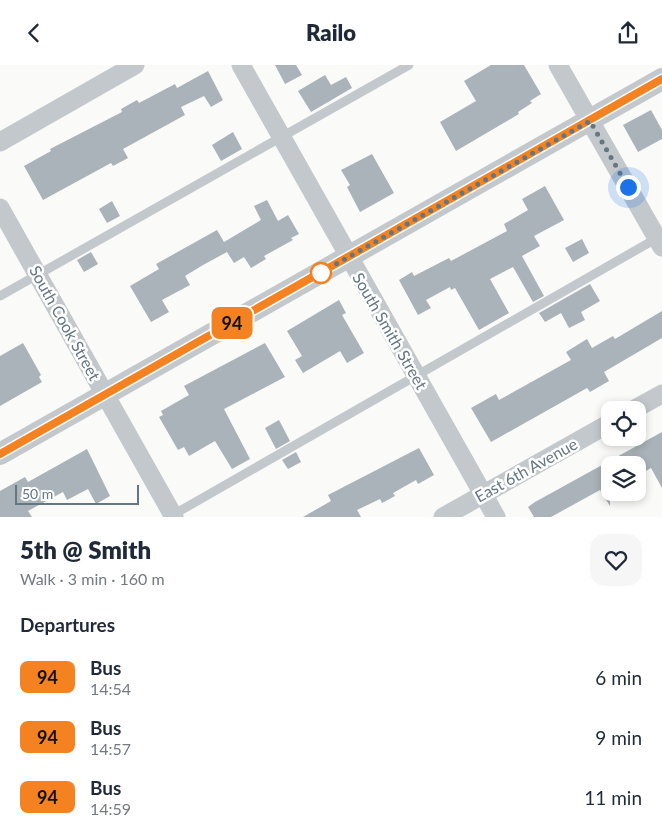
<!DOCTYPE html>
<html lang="en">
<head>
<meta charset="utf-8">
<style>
  body { margin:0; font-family:Lato,sans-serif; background:#f6f6f7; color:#1f2937; height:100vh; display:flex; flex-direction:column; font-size:19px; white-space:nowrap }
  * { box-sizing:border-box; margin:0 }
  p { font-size:16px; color:#747a83 }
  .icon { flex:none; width:28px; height:28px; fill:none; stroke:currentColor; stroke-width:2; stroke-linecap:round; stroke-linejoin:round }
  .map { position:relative; height:452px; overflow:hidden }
  .panel { display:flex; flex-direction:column; background:#fff; flex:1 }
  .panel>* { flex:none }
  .badge { padding:0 10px; border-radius:8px; font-size:18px; line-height:32px }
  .controls { position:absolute; left:601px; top:336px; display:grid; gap:10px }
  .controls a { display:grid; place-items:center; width:45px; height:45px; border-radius:10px; background:#fff; box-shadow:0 2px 8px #0003; font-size:25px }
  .scale { position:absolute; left:15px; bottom:12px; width:124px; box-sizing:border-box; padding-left:5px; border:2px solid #657683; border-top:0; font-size:14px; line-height:18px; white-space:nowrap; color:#657683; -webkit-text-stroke:4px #fff; paint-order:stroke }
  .you { position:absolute; width:25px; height:25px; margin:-12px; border:4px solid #fff; border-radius:50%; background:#1a73e8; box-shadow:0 0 0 8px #1a73e833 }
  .map>.badge { position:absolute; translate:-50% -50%; box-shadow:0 0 0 2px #fff }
  h2 { padding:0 20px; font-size:19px; line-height:45px }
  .round { display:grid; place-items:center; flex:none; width:52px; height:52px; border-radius:15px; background:#f6f6f7 }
  .summary { display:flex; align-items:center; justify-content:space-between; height:85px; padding:0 20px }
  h1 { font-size:24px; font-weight:800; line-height:38px }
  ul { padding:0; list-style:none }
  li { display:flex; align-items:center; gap:15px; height:60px; padding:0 20px }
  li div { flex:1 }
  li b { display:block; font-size:19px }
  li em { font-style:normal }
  li .badge { min-width:55px; font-weight:700; text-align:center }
  header { display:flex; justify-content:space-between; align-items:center; height:65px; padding:0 20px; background:#fff; font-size:22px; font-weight:800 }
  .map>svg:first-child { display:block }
  .building { fill:#aab3b9 }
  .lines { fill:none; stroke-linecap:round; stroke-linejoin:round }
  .service { stroke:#c3c8cc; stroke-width:9 }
  .minor { stroke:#c3c8cc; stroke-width:19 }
  .tertiary { stroke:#c3c8cc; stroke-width:22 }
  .line-casing { stroke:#fff; stroke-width:11 }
  .line { stroke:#f58220; stroke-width:8 }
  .walk { stroke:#657683; stroke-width:5; stroke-dasharray:0 9 }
  .stop-dot { fill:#fff; stroke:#f58220; stroke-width:2.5 }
  .labels { text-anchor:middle; stroke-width:5; stroke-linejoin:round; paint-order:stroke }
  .street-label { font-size:16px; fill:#657683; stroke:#fff }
</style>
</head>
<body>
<header><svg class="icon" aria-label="back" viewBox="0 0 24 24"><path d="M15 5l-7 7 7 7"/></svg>Railo<svg class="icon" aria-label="share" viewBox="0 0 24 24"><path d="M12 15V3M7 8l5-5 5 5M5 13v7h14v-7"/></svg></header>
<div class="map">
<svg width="662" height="452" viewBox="0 0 662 452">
  <rect width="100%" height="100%" fill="#fafaf8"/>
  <g class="building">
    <path d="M275 0H296L302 10 285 19Z"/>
    <path d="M491 0H524L541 29 530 36 532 38 518 47 519 49 456 86 440 57 476 36 464 16Z"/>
    <path d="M208 6 223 35 211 42 204 31 181 42 185 50 123 84 128 93 113 101 111 98 43 135 24 101 51 86 50 84 122 47 121 44 137 35 139 38 175 19 177 23Z"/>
    <path d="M325 10 331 20 346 12 352 23 311 47 298 26Z"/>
    <path d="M651 45 662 65V74L638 87 623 60Z"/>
    <path d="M233 67 242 84 221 96 212 80Z"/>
    <path d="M372 89 394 128 360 147 347 122 350 120 341 105Z"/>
    <path d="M545 121 564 155 534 171 540 181 522 191 544 231 533 237 513 202 490 214 509 248 479 265 455 223 451 225 450 222 426 235 431 243 418 250 399 215 412 207 414 211 449 193 451 196 507 166 504 159 528 145 522 134Z"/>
    <path d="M267 135 278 156 288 150 299 169 291 173 293 175 264 191 266 194 251 203 244 192 234 198 227 187 203 200 185 211 190 220 162 235 169 247 151 257 130 221 159 204 156 199 217 165 224 177 261 155 254 141Z"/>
    <path d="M112 136 120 151 107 158 99 144Z"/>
    <path d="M582 174 589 188 573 197 565 183Z"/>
    <path d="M91 187 98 199 84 207 77 195Z"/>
    <path d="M590 219 600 236 581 247 585 255 569 263 561 248 545 257 539 248Z"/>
    <path d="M339 235 346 248 342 250 364 288 347 298 340 286 303 308 295 295 302 291 287 266Z"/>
    <path d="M662 246V273L604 307 609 316 590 327 587 323 491 377 471 343 496 329 499 335 571 295 566 287 587 274 592 283 613 271 615 274Z"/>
    <path d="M23 278 41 310 39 312 42 317 0 341V291Z"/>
    <path d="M265 278 285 312 224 344 250 394 232 404 215 376 189 391 184 382 178 385 159 352 163 350 161 346 189 330 184 321Z"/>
    <path d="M279 355 290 376 276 384 265 363Z"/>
    <path d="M662 367V423L651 403 638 411V400H610V441L600 425 551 452H534L528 442 535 437Z"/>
    <path d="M419 383 434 410 418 419 416 415 393 428 395 431 382 438 380 434 357 445 361 452H303L331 436 328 430Z"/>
    <path d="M87 384 110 431 96 439 88 424 67 435 63 427 28 446 32 452H0V426L25 412 28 417Z"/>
    <path d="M296 387 301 397 288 404 282 395Z"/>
  </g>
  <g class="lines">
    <g class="service">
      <path d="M0 231 409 0"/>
      <path d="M171 451 659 172"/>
    </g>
    <g class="minor">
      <path d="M241 0 496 452"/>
      <path d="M558 0 662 182"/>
      <path d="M0 77 135 0"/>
      <path d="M0 143 174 452"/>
      <path d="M633 345 662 329"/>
      <path d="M443 452 610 358"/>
    </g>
    <path class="tertiary" d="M0 389 662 14"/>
  </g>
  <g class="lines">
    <g class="line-casing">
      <path id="line" d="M0 389 662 14"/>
    </g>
    <use href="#line" class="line"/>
    <path class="walk" d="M321 208 313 212 590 56 628 122"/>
  </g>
  <circle class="stop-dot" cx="321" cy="208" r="10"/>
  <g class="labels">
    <g class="street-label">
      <text transform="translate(65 258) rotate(61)" y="6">South Cook Street</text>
      <text transform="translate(390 266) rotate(60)" y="6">South Smith Street</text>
      <text transform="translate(526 405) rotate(-29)" y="6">East 6th Avenue</text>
    </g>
  </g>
</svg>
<div class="controls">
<a><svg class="icon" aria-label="locate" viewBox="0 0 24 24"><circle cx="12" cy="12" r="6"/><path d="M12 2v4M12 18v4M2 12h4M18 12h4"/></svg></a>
<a><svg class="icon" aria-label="layers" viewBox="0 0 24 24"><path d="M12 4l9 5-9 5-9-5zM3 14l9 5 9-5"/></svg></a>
</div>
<div class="scale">50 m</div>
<div class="you" style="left:628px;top:122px"></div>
<b class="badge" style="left:232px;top:258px;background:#f58220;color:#111">94</b>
</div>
<section class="panel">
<div class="summary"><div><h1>5th @ Smith</h1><p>Walk · 3 min · 160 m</p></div><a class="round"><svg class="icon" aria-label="heart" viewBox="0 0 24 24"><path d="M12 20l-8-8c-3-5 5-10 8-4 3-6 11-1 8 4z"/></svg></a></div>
<h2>Departures</h2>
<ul>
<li><span class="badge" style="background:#f58220;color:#111">94</span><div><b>Bus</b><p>14:54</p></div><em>6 min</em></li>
<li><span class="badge" style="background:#f58220;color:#111">94</span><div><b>Bus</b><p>14:57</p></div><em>9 min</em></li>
<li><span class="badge" style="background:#f58220;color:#111">94</span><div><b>Bus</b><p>14:59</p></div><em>11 min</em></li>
</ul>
</section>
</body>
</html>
